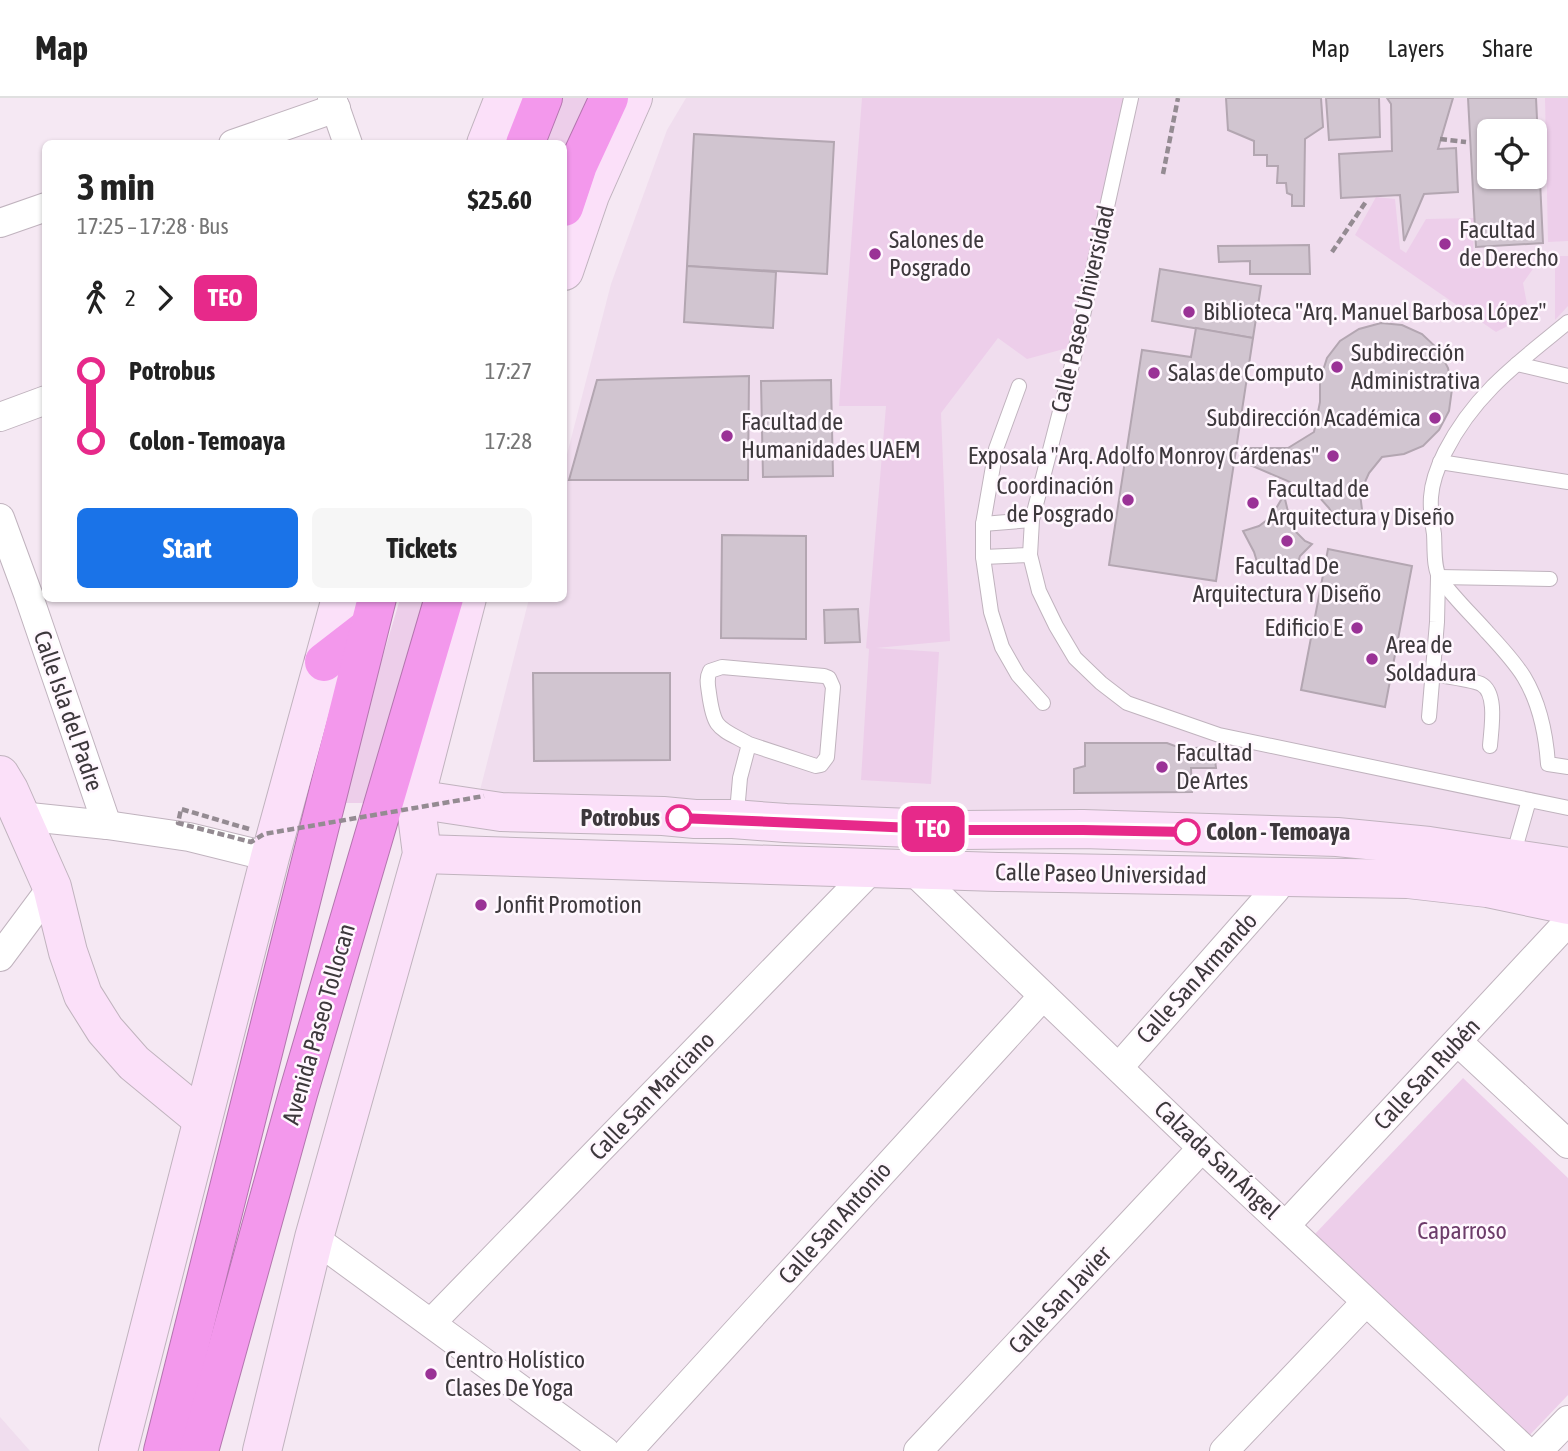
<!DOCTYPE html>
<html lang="en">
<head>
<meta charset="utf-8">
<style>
  body { margin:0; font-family:"Asap Condensed",sans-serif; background:#f6f6f6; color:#222; height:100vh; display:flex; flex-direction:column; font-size:26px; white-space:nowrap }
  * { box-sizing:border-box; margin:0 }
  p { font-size:23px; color:#767676 }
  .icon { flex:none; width:38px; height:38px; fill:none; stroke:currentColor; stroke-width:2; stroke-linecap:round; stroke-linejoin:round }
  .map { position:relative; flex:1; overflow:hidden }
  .drawer { position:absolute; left:42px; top:42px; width:525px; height:462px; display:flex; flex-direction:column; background:#fff; border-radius:10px; box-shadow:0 2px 5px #0004 }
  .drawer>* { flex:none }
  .badge { padding:0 14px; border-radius:10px; font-size:24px; line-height:46px }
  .fabs { position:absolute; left:1477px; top:21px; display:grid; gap:14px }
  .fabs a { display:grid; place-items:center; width:70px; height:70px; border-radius:10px; background:#fff; box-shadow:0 2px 5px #0004; font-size:35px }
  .map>.badge { position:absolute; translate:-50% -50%; box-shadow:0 0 0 4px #fff }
  .legs { display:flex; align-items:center; gap:10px; height:77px; padding:0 35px; font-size:23px }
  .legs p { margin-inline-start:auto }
  .overview { display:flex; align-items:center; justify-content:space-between; height:119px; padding:0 35px }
  h1 { font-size:38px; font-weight:700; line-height:52px }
  .action { display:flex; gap:14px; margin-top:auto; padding:14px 35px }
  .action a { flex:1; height:80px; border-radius:10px; background:#1a73e8; color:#fff; font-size:28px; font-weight:700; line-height:80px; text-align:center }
  .action a+a { background:#f6f6f6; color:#222 }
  ul { padding:0 35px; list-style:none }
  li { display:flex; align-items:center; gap:24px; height:70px; font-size:26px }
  li i { display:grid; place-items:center; width:10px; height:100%; margin:0 9px; background:currentColor }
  li i::after { content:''; width:18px; height:18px; margin:-9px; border:5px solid; border-radius:50%; background:#fff }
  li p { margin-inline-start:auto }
  li:first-child i { background:linear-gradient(#0000 50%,currentColor 0) }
  li:last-child i { background:linear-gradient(currentColor 50%,#0000 0) }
  header { display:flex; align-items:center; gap:42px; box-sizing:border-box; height:98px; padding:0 35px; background:#fff; border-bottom:2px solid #e0e0e0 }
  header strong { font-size:33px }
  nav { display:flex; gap:38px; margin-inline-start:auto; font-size:24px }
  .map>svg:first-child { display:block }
  .built { fill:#f0ddee; fill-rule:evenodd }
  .green { fill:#edceea }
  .building { fill:#d1c5d0; stroke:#b3a6b1; stroke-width:2; fill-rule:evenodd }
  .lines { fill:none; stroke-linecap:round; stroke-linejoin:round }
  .lane-casing { stroke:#c0b3be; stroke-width:16 }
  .street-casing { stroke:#c0b3be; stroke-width:30 }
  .secondary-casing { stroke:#c0b3be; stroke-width:40 }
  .highway-casing { stroke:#b376ae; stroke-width:40 }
  .path { stroke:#948b92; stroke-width:4.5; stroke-dasharray:7 3.5; stroke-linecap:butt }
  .lane { stroke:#fff; stroke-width:14 }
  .street { stroke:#fff; stroke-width:28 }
  .secondary { stroke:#fbe0f9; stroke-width:38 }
  .highway { stroke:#f398ec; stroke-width:38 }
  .path-bridge { stroke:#948b92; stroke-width:4.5; stroke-dasharray:7 3.5; stroke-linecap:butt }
  .line-1-casing { stroke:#fff; stroke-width:16 }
  .line-1 { stroke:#e7298a; stroke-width:10 }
  .poi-dot { fill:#9a3296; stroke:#fff7fe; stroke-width:2.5 }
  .stop-1-dot { fill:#fff; stroke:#e7298a; stroke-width:3.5 }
  .labels { text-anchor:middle; stroke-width:5; stroke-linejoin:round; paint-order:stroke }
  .poi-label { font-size:24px; fill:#3d383c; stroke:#fff7fe; text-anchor:start }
  .street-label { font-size:24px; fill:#3d383c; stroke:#fff7fe }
  .stop-label { font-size:24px; font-weight:bold; fill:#3d383c; stroke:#fff7fe; text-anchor:end }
  .park-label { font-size:24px; fill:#6d3c6a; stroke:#fff7fe }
</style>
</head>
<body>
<header>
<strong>Map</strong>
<nav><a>Map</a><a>Layers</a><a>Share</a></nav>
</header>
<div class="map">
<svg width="1568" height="1353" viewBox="0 0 1568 1353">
  <rect width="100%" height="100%" fill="#f5e8f3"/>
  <g class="built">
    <path d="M686 0H1568V758L477 704 529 501 564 500V368L611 186 667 32ZM1489 33H1535V79H1489Z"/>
    <path d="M0 1319 30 1353H0Z"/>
  </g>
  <g class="green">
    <path d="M559 0H590L564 78V46H542Z"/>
    <path d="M862 0H1138L1071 249 1027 261 998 240 941 315 950 543 876 550 939 554 931 686 861 682 869 551 866 550 886 308H839Z"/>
    <path d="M1545 0H1568V143L1548 144Z"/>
    <path d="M1376 99 1395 101 1400 151 1406 155 1426 121 1474 120 1473 163 1535 168 1523 185 1529 217 1496 234 1355 137Z"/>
    <path d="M1555 158H1568V208L1555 222Z"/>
    <path d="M400 501H432L372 705H342L357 645Z"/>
    <path d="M1463 980 1568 1080V1297L1526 1341 1314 1137Z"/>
  </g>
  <g class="building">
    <path d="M1226 0H1321L1323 29 1305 41 1304 108H1292V97L1287 95 1286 85H1277L1278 68H1267V57H1254V43L1228 32Z"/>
    <path d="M1326 0H1379L1380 39 1329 42Z"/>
    <path d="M1387 0H1453L1438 51 1456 50 1458 94 1424 96 1404 143 1400 97 1341 100 1339 56 1392 53 1391 6Z"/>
    <path d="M1468 0H1536L1543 145 1476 149ZM1489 33H1535V79H1489Z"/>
    <path d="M694 36 834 44 827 176 687 168Z"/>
    <path d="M1309 147 1310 176H1250V163L1219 164 1218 148Z"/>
    <path d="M687 168 776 174 773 230 684 224Z"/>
    <path d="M1160 171 1261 188 1253 240 1152 223Z"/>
    <path d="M1381 225 1402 227 1422 236 1438 251 1448 270 1452 291 1449 313 1439 332 1423 348 1404 356 1382 359 1369 375 1360 395 1363 420 1339 428 1329 410 1320 400 1304 390 1243 364 1247 350H1288L1314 334 1320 304V282L1327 260 1340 243 1359 231Z"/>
    <path d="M1196 230 1253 240 1216 483 1109 467 1142 252 1191 259Z"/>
    <path d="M749 278 748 382H569L597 282Z"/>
    <path d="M831 282 833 378 763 379 761 283Z"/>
    <path d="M1284 397 1290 422 1296 434 1305 443 1312 446 1300 458 1296 471 1276 465 1258 467 1254 454 1243 433 1259 428 1271 419Z"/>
    <path d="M722 437 806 438V541L721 540Z"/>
    <path d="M1328 451 1412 468 1385 609 1301 592Z"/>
    <path d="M858 511 860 544 825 545 824 512Z"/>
    <path d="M533 575H670V662L534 663Z"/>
    <path d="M1085 645H1167L1183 651 1206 649 1207 663 1215 662 1216 670H1191L1192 694 1074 695V671L1085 668Z"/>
  </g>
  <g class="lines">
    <g class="lane-casing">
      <g id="lane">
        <path d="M1131 0 1073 263 1032 422 1030 457 1039 493 1056 528 1075 560 1101 585 1127 605 1219 637 1568 710"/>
        <path d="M1568 224C1519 264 1475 295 1445 354 1438 368 1432 383 1431 399 1430 411 1432 424 1434 436 1435 450 1433 471 1441 482 1455 501 1472 517 1487 534 1500 548 1514 563 1524 579 1539 604 1546 637 1548 666L1568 669"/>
        <path d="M1517 266 1568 278"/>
        <path d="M1019 288 996 351 983 426V459L991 514 1002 549 1018 577 1043 605"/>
        <path d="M1440 364 1568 384"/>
        <path d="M983 426 1032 422"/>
        <path d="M983 459 1030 457"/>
        <path d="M1432 576C1443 578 1473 582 1481 586 1498 595 1491 632 1490 648"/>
        <path d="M1429 619 1437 524 1438 479 1550 481"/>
        <path d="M733 720 737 714 740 680 749 646 816 668 821 667 827 659 833 589 829 580 824 578 722 569 710 573C706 581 708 587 709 595 714 632 718 629 749 646"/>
        <path d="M1513 758 1529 702"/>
      </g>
    </g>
    <g class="street-casing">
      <g id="street">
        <path d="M332 0 348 46"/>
        <path d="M233 46 336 10"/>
        <path d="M0 125 46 109"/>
        <path d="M0 319 46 302"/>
        <path d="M0 420 28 496 107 727"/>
        <path d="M20 718 107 727 189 739 270 759"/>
        <path d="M910 770 1202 1050 1526 1353"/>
        <path d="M0 859 52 789"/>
        <path d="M1458 944 1568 1046"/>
        <path d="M1119 969 1276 791"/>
        <path d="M1286 1127 1568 824"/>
        <path d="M314 1140 605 1353"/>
        <path d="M431 1225 873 770"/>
        <path d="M628 1353 1043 898"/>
        <path d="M918 1353 1202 1050"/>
        <path d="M1224 1353 1365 1205"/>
        <path d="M1538 1353 1568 1322"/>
      </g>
    </g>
    <g class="secondary-casing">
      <g id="secondary">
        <path d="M486 46 504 0"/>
        <path d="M564 173 590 97 633 0"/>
        <path d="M0 677 9 692 52 789 68 854 83 897 105 932 134 965 202 1021"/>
        <path d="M415 701 501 714 663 718 695 721H733L786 725 961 732 1083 731 1337 739 1429 748 1568 769"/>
        <path d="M422 756 998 774 1408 781 1487 790 1568 807"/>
        <path d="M118 1353 270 759 341 500"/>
        <path d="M262 1353 314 1140 422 756 415 701 467 500"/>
      </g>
    </g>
    <g class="highway-casing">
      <g id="highway">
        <path d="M525 46 543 0"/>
        <path d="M564 109 578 67 609 0"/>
        <path d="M324 564 368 530"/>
        <path d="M163 1353 377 500"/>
        <path d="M199 1353 298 996 444 500"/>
      </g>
    </g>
    <g class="path">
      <path d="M1440 41 1466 44"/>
      <path d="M1163 76 1178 0"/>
      <path d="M1332 154 1367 102"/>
    </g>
    <use href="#lane" class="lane"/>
    <use href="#street" class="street"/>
    <use href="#secondary" class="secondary"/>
    <use href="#highway" class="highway"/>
    <path class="path-bridge" d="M249 731 181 711 178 725 251 744 264 736 484 698"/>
  </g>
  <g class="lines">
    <g class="line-1-casing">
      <path id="line-1" d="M679 720 961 732H1083L1187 734"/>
    </g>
    <use href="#line-1" class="line-1"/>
  </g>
  <g class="poi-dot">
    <circle cx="1445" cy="146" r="7"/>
    <circle cx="875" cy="156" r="7"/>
    <circle cx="1189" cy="214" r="7"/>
    <circle cx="1337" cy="269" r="7"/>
    <circle cx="1154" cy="275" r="7"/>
    <circle cx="1435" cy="320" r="7"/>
    <circle cx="727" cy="338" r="7"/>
    <circle cx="1333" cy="358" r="7"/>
    <circle cx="1128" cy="402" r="7"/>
    <circle cx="1253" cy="405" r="7"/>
    <circle cx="1287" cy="443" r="7"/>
    <circle cx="1357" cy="530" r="7"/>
    <circle cx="1372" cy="561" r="7"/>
    <circle cx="1162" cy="669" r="7"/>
    <circle cx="481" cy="807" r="7"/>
    <circle cx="431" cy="1276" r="7"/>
  </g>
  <g class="stop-1-dot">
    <circle cx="679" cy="720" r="12"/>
    <circle cx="1187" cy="734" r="12"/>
  </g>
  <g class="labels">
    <g class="poi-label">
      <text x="1459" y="140">Facultad<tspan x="1459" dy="28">de Derecho</tspan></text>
      <text x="889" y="150">Salones de<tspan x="889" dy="28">Posgrado</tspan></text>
      <text x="1203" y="222">Biblioteca "Arq. Manuel Barbosa López"</text>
      <text x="1351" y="263">Subdirección<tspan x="1351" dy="28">Administrativa</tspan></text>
      <text x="1168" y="283">Salas de Computo</text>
      <text x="1421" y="328" text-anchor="end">Subdirección Académica</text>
      <text x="741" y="332">Facultad de<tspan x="741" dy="28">Humanidades UAEM</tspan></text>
      <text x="1319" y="366" text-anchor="end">Exposala "Arq. Adolfo Monroy Cárdenas"</text>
      <text x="1114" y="396" text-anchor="end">Coordinación<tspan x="1114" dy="28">de Posgrado</tspan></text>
      <text x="1267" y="399">Facultad de<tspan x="1267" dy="28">Arquitectura y Diseño</tspan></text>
      <text x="1287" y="476" text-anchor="middle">Facultad De<tspan x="1287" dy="28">Arquitectura Y Diseño</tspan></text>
      <text x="1343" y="538" text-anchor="end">Edificio E</text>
      <text x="1386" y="555">Area de<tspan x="1386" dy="28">Soldadura</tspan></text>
      <text x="1176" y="663">Facultad<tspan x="1176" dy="28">De Artes</tspan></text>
      <text x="495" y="815">Jonfit Promotion</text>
      <text x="445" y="1270">Centro Holístico<tspan x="445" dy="28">Clases De Yoga</tspan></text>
    </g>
    <g class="street-label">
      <text transform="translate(1083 211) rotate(-77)" y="8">Calle Paseo Universidad</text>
      <text transform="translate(68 613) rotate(71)" y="8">Calle Isla del Padre</text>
      <text transform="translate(1101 776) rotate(1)" y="8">Calle Paseo Universidad</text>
      <text transform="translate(1197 880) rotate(-48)" y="8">Calle San Armando</text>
      <text transform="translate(319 926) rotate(-74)" y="8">Avenida Paseo Tollocan</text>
      <text transform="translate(1427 976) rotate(-47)" y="8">Calle San Rubén</text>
      <text transform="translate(652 998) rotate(-46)" y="8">Calle San Marciano</text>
      <text transform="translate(1217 1062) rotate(43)" y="8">Calzada San Ángel</text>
      <text transform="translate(835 1125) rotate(-48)" y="8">Calle San Antonio</text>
      <text transform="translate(1060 1202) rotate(-47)" y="8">Calle San Javier</text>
    </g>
    <g class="stop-label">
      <text x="660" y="728">Potrobus</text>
      <text x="1206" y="742" text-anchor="start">Colon - Temoaya</text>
    </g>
    <g class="park-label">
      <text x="1462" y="1141">Caparroso</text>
    </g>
  </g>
</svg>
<div class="fabs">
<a><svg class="icon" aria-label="locate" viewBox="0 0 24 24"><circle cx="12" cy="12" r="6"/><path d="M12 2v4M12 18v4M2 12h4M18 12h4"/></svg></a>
</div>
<b class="badge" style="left:933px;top:731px;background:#e7298a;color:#fff">TEO</b>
<section class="drawer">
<div class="overview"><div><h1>3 min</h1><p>17:25 – 17:28 · Bus</p></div><b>$25.60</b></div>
<div class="legs"><svg class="icon" aria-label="walk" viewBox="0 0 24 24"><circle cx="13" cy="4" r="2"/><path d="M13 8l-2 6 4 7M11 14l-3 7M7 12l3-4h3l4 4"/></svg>2<svg class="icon" aria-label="forward" viewBox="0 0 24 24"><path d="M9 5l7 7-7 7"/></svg><b class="badge" style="background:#e7298a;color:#fff">TEO</b></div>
<ul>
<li><i style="color:#e7298a"></i><b>Potrobus</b><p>17:27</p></li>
<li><i style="color:#e7298a"></i><b>Colon - Temoaya</b><p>17:28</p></li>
</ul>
<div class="action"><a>Start</a><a>Tickets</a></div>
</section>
</div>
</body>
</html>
